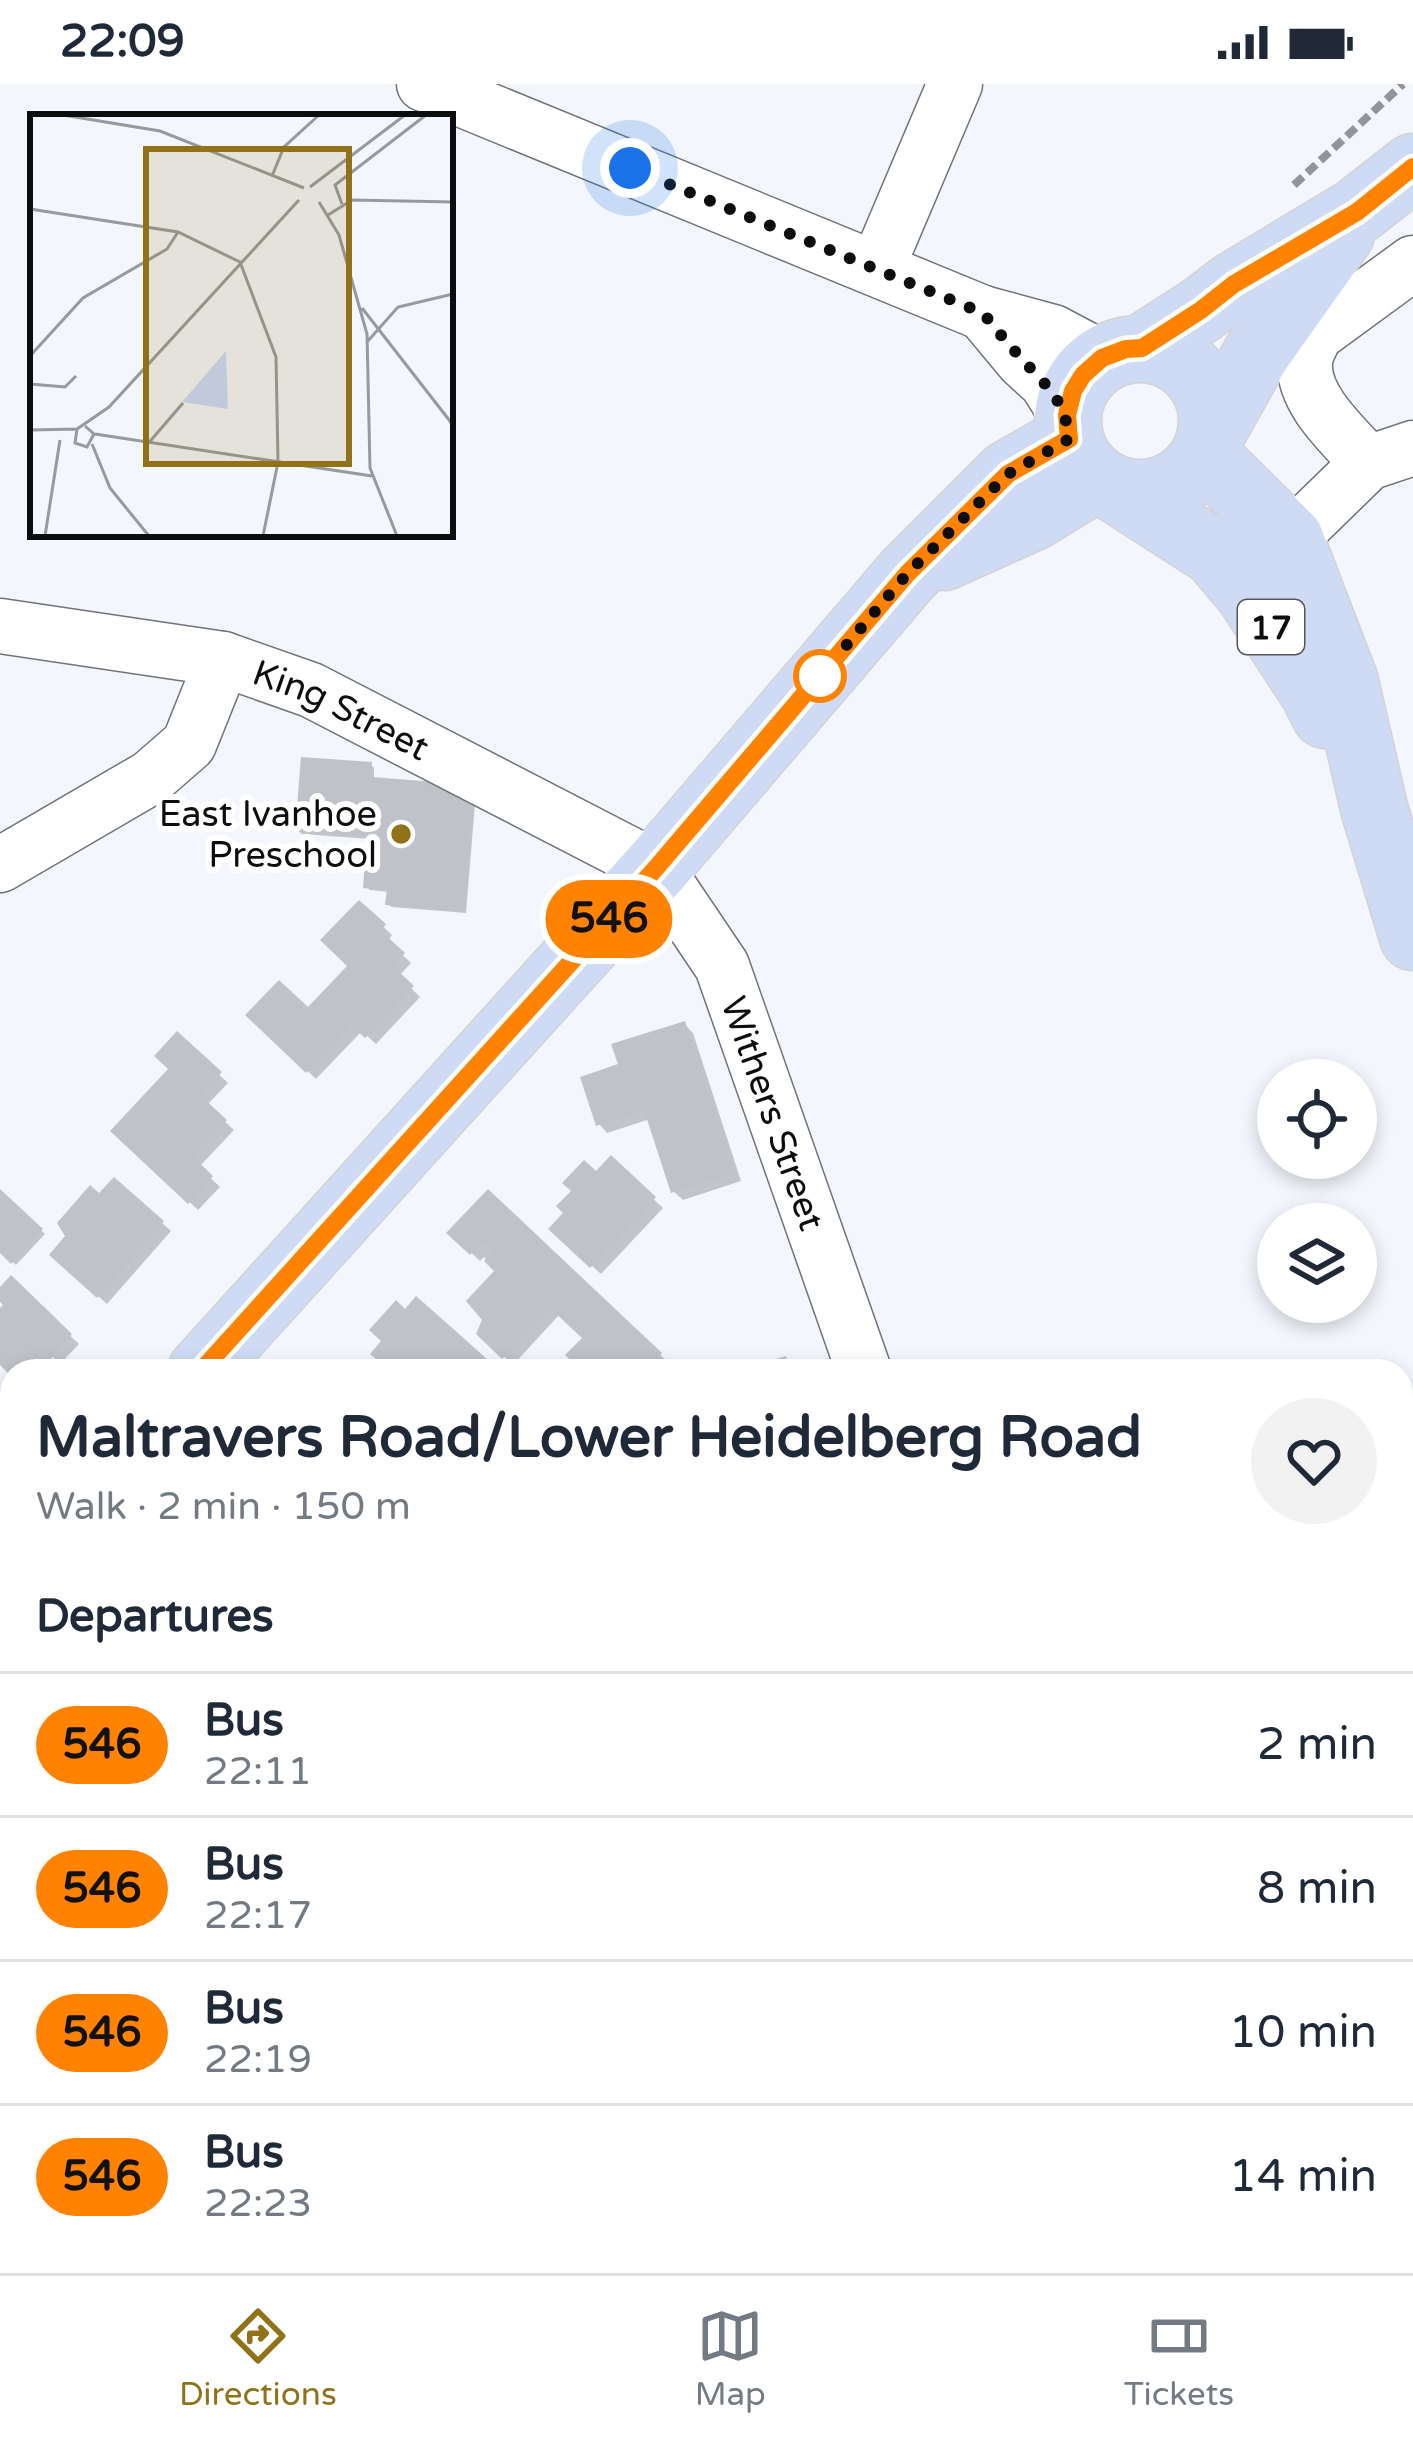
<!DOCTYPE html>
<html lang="en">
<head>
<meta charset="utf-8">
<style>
  body { margin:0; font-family:"Varela Round",sans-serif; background:#f2f2f3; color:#1f2937; height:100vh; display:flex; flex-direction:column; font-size:45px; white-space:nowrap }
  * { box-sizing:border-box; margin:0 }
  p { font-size:39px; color:#747a83 }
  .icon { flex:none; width:66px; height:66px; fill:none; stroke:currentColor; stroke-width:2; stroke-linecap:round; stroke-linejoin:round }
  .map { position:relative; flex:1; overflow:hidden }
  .side { position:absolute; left:0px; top:1275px; width:1413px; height:915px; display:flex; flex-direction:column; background:#fff; border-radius:36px 36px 0 0; box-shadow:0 6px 18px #0003 }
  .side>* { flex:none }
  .badge { padding:0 24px; border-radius:39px; font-size:42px; line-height:78px }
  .fabs { position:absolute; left:1257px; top:975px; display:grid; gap:24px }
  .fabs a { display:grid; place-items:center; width:120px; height:120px; border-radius:50%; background:#fff; box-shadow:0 6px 18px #0003; font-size:60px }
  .you { position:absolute; width:60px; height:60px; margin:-30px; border:9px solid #fff; border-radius:50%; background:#1a73e8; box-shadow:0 0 0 18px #1a73e833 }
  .map>.badge { position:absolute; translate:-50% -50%; box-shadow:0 0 0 6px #fff }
  h2 { padding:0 36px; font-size:45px; line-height:108px }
  .round { display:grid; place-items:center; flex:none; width:126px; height:126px; border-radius:63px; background:#f2f2f3 }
  .overview { display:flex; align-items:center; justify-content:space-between; height:204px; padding:0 36px }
  h1 { font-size:57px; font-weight:700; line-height:90px }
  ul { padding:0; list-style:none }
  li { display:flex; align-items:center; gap:36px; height:144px; padding:0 36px; border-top:3px solid #e0e1e3 }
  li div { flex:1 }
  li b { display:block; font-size:45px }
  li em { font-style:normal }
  li .badge { min-width:132px; font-weight:700; text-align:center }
  .status { display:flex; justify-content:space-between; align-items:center; height:84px; padding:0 60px; background:#fff; direction:ltr }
  .status svg { height:33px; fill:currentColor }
  .tab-bar { display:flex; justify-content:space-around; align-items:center; height:168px; border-top:3px solid #e0e1e3; background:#fff; font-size:33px; color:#747a83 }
  .tab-bar a { display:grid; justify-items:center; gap:6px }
  .tab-bar .current { color:#917218 }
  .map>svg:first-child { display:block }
  .shadow { fill:#0003 }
  .building { fill:#bfc2c8 }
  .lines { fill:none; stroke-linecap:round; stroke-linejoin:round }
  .minor-casing { stroke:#707378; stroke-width:57 }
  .major-casing { stroke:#d3d3d4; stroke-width:69 }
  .path { stroke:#929498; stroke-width:8; stroke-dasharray:12 6; stroke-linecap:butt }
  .minor { stroke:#fff; stroke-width:54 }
  .major { stroke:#cfdaf4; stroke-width:66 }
  .line-casing { stroke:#fff; stroke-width:27 }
  .line { stroke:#ff8200; stroke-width:18 }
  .walk { stroke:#0c0d0f; stroke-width:12; stroke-dasharray:0 21.6 }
  .stop-dot { fill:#fff; stroke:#ff8200; stroke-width:6 }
  .poi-dot { fill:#917218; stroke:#fff; stroke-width:4.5 }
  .labels { text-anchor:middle; stroke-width:12; stroke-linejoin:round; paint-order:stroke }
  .shield { fill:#fff; stroke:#555657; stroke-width:3 }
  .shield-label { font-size:33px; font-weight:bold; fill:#0c0d0f }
  .street-label { font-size:36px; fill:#0c0d0f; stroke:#fff }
  .poi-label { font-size:36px; fill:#0c0d0f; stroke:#fff; text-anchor:end }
  .inset-road { fill:none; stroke:#97999d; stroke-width:3 }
  .view { fill:#917218; fill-opacity:0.15; stroke:#917218; stroke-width:6 }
  .inset-edge { fill:none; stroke:#0c0d0f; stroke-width:6 }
</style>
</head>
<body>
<div class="status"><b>22:09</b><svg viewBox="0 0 49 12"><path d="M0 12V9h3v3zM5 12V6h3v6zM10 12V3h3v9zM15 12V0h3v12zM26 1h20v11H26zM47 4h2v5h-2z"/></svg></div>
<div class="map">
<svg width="1413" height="2189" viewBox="0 0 1413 2189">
  <rect width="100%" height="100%" fill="#f3f6fc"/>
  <g class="shadow">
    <path d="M371 681 374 684V696L476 707 466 829 392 823 388 820 389 808 370 806 366 803 370 755 302 750 298 746Z"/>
    <path d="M359 820 392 851 388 857 411 879 399 892 420 913 376 960 362 947 316 995 249 931 308 927 351 882Z"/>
    <path d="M684 940 693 949 741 1097 683 1116 674 1108 650 1035 607 1049 599 1040 622 982Z"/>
    <path d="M177 951 228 999 207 1021 234 1046 199 1083 220 1103 198 1126 114 1047 172 985Z"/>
    <path d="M611 1075 663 1124 601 1190 552 1145 567 1129 574 1107 596 1091Z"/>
    <path d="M0 1109 45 1150 16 1181 0 1166Z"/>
    <path d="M488 1109 669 1279 661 1287H586V1254L560 1230 513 1281 480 1250 498 1187 484 1173 480 1177 450 1149Z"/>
    <path d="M162 1139 171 1147 107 1220 61 1179Z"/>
    <path d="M11 1196 79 1260 60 1280 53 1273 39 1287 12 1289 0 1277V1228L7 1221 0 1215V1207Z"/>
    <path d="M0 1811 12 1822V1879L0 1893Z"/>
    <path d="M105 2178H201L200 2189H104Z"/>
  </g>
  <g class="building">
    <path d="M301 673 372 678 371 693 474 701 464 827 385 821 387 806 363 804 367 752 295 747Z"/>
    <path d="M359 816 386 840 381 847 405 869 393 882 414 902 365 954 351 941 306 989 245 931 279 896 308 923 347 882 320 856Z"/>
    <path d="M685 937 735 1088 671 1109 644 1026 596 1042 580 993 618 980 611 960Z"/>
    <path d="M177 947 222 988 200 1011 227 1036 193 1073 213 1092 188 1120 110 1047 168 985 154 972Z"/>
    <path d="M611 1071 656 1113 590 1184 548 1145 563 1129 556 1122 571 1107 562 1099 584 1076 596 1087Z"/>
    <path d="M114 1093 164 1137 97 1214 49 1171 65 1152 57 1139 90 1101 99 1109Z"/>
    <path d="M0 1105 43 1145 11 1180 0 1169Z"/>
    <path d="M488 1105 662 1269 645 1287H582L565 1271 582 1254 550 1224 502 1275 476 1250 482 1236 466 1217 494 1187 484 1177 492 1168 482 1158 470 1171 446 1149Z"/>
    <path d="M11 1191 72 1250 50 1274 42 1267 23 1287H12V1293L0 1281V1224L3 1221 0 1218V1203Z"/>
    <path d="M416 1212 468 1258 500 1287H389L370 1270 381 1257 369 1246 396 1216 405 1225Z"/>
    <path d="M786 1272 790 1287H740V1286Z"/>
    <path d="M0 1807 12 1818V1861L0 1875Z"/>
    <path d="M0 2161 12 2175 0 2185Z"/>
    <path d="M102 2178H193L192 2189H101Z"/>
  </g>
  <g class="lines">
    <g class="minor-casing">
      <g id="minor">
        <path d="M424 0 983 229 1053 248 1102 274"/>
        <path d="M877 184 955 0"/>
        <path d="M983 229 1023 277 1046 298 1067 331"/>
        <path d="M1368 379C1344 352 1302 316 1305 278 1306 267 1312 258 1316 250L1413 179"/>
        <path d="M1251 462 1290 455 1368 379 1413 364"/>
        <path id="s1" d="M0 542 223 575 311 606 656 784 722 882 864 1287"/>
        <path d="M0 781 151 693 189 660 223 575"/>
        <path d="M6 2065 12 2052"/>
        <path d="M777 2178 851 2189"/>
        <path d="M920 2189 923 2178"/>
      </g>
    </g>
    <g class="major-casing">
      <g id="major">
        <path d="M1142 264 1201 226 1234 201 1357 127 1413 83"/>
        <circle cx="1140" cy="337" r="72"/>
        <path d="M1213 347 1256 270 1341 150"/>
        <path d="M1205 371 1290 455 1345 598 1374 724 1413 853"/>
        <path d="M1117 406 1215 469 1248 508 1314 609 1325 631"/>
        <path d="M944 473 1035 432 1095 395"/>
        <path d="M201 1287 656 784 907 491 1008 390 1069 355"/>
        <path d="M0 1510 12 1497"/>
      </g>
    </g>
    <path class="path" d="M1294 101 1403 0"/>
    <use href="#minor" class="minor"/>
    <use href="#major" class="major"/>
  </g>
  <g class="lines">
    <g class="line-casing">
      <path id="line" d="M201 1287 656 784 907 490 1008 390 1069 355 1067 331 1073 307 1083 291 1102 274 1126 265 1142 264 1201 226 1234 200 1357 128 1413 83"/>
    </g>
    <use href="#line" class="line"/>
    <path class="walk" d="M630 84 983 229C995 244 1007 259 1021 274 1046 302 1065 314 1069 355L1008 390 907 490 820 592"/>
  </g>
  <circle class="stop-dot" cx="820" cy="592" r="24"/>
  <circle class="poi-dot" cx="401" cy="750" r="12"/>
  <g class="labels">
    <rect class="shield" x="1238" y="516" width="66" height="54" rx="9"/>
    <g class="shield-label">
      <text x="1271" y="555">17</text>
    </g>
    <g class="street-label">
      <text dy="13" stroke="none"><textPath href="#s1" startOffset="354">King Street</textPath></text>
      <text dy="13" stroke="none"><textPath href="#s1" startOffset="981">Withers Street</textPath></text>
    </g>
    <g class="poi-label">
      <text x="377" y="742">East Ivanhoe<tspan x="377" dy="41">Preschool</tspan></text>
    </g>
  </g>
  <g transform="translate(30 30)">
    <rect width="423" height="423" fill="#f3f6fc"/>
    <path d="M196 237 198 295 152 288Z" fill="#cad9fc"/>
    <path class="inset-road" d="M33 1 130 17 274 74M242 62 254 33 289 1M280 73 375 1M289 88 309 121 337 220 340 354 367 422M312 90 305 71 396 1M0 95 148 118 210 148 246 243 248 348 233 422M298 101 322 86 423 88M332 194 423 311M337 228 368 193 423 180M0 242 53 184 137 135 148 118M0 270 35 273 46 262M47 315 45 329 57 333 64 320 55 312M0 316 47 315 79 293 269 86M65 320 342 362M62 330 80 374 119 422M116 332 153 289M15 422 30 326"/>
    <path class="view" d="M116 35H319V350H116Z"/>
    <rect width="423" height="423" class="inset-edge"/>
  </g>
</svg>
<div class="fabs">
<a><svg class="icon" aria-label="locate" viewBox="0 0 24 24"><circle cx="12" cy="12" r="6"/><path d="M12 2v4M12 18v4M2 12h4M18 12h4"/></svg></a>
<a><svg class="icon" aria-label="layers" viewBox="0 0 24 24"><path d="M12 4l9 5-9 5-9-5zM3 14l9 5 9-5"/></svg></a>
</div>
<div class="you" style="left:630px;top:84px"></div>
<b class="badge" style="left:609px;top:835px;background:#ff8200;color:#111">546</b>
<section class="side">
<div class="overview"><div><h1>Maltravers Road/Lower Heidelberg Road</h1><p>Walk · 2 min · 150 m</p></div><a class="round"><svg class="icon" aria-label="heart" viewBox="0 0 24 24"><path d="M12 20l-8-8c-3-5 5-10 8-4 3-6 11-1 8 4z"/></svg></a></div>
<h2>Departures</h2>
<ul>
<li><span class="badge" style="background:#ff8200;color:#111">546</span><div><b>Bus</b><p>22:11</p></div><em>2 min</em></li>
<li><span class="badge" style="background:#ff8200;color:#111">546</span><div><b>Bus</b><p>22:17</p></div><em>8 min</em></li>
<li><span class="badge" style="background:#ff8200;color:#111">546</span><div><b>Bus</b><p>22:19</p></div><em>10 min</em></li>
<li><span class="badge" style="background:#ff8200;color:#111">546</span><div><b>Bus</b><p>22:23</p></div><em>14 min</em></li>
</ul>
</section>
</div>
<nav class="tab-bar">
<a class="current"><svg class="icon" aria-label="directions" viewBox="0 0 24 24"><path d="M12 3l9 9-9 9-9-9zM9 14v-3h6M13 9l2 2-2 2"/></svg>Directions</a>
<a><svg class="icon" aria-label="map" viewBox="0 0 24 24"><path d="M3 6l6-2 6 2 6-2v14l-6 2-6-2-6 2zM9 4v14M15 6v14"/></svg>Map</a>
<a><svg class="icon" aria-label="tickets" viewBox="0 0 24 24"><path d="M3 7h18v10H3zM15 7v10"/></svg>Tickets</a>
</nav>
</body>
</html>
